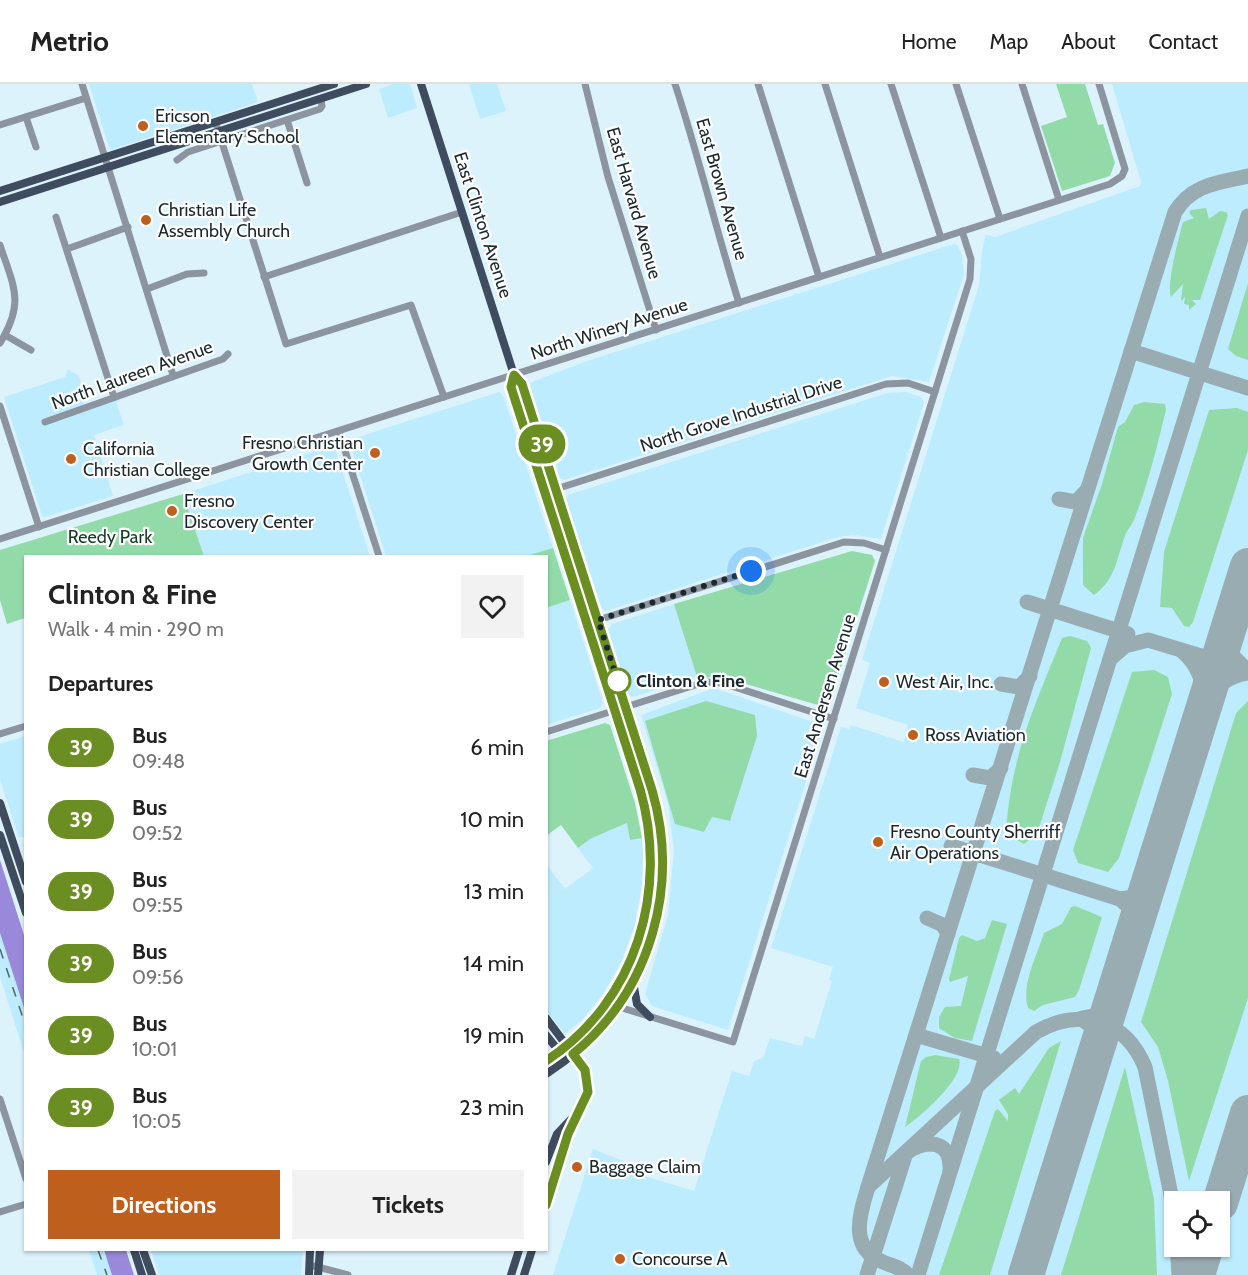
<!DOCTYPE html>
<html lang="en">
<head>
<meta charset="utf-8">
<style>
  body { margin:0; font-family:Cabin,sans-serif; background:#f2f2f2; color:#222; height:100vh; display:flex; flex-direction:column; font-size:22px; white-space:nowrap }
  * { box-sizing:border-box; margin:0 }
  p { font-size:20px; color:#767676 }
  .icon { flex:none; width:33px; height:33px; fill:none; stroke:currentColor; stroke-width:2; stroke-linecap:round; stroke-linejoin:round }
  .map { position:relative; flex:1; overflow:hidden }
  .panel { position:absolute; left:24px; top:471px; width:524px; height:696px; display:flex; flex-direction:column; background:#fff; border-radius:0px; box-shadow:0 2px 4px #0004 }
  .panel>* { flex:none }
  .badge { padding:0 12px; border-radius:20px; font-size:21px; line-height:39px }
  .fabs { position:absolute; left:1164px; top:1107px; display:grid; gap:12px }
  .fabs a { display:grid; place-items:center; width:66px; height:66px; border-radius:0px; background:#fff; box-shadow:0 2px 4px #0004; font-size:30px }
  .you { position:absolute; width:30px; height:30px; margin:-15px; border:4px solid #fff; border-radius:50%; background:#1a73e8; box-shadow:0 0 0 9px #1a73e833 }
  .map>.badge { position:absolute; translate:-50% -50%; box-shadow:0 0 0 3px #fff }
  h2 { padding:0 24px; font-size:22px; line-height:54px }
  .round { display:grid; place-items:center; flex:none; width:63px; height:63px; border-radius:0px; background:#f2f2f2 }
  .summary { display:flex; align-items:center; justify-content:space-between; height:102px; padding:0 24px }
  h1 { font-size:28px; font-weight:700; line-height:45px }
  .action { display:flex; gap:12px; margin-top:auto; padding:12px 24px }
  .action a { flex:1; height:69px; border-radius:0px; background:#bf5f1e; color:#fff; font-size:24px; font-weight:700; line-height:69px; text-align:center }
  .action a+a { background:#f2f2f2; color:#222 }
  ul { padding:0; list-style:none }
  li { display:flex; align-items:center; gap:18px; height:72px; padding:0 24px }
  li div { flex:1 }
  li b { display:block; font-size:22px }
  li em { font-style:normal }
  li .badge { min-width:66px; font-weight:700; text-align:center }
  header { display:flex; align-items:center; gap:36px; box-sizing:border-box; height:84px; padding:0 30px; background:#fff; border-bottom:2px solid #e0e0e0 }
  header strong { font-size:28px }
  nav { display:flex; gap:33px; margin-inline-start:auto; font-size:21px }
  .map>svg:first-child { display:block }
  .built { fill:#bdecfe; fill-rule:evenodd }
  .green { fill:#92dba9 }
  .water { fill:#9a89db }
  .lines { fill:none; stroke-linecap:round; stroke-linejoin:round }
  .taxiway { stroke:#98acb2; stroke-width:15 }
  .runway { stroke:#98acb2; stroke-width:36 }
  .minor { stroke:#8c94a0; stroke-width:7 }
  .major { stroke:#3f4c5f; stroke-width:8 }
  .rail { stroke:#53646a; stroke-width:1.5; stroke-dasharray:10 10; stroke-linecap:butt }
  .line-casing { stroke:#fff; stroke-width:14 }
  .line { stroke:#6b8e23; stroke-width:9 }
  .walk { stroke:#1b292e; stroke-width:6; stroke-dasharray:0 10.8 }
  .poi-dot { fill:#bf5f1e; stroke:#fff; stroke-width:2 }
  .stop-dot { fill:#fff; stroke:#6b8e23; stroke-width:3 }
  .labels { text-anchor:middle; stroke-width:4.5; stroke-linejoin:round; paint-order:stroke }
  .poi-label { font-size:18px; fill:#1b292e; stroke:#fff; text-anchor:start }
  .street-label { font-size:18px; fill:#1b292e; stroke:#fff }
  .park-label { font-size:18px; fill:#163b24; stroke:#fff }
  .stop-label { font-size:18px; font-weight:bold; fill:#1b292e; stroke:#fff; text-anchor:start }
</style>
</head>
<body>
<header>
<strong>Metrio</strong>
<nav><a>Home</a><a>Map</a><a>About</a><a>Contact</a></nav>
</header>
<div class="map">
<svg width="1248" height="1191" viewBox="0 0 1248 1191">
  <rect width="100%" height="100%" fill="#dcf3fb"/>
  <g class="built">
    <path d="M89 0H252L258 18 110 66Z"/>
    <path d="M394 0H410L417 24 388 34 379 5Z"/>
    <path d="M469 0H497L506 27 480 35Z"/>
    <path d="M1112 0H1248V1191H553L593 1065 631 1080 629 1087 694 1107 732 987 749 992 754 977 763 974 770 954 802 962 805 952 814 955 832 897 829 896 833 883 771 864 841 643 849 645 851 641 904 658 908 641 856 624 870 579 862 576 979 201 982 166 986 151 995 153 1140 102 1141 98ZM1174 1118H1220V1162H1174Z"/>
    <path d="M954 160 958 162 962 172 964 190 929 298 892 292 564 396 560 394 530 302 532 298 584 278Z"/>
    <path d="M68 285 79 292 85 313 82 314 84 321 108 313 121 317 116 318 124 341 94 351 113 412 45 433 42 432 4 313 65 293Z"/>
    <path d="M499 308 503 311 553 464 526 472H386L350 360 352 355Z"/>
    <path d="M905 308 921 313 924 319 881 455 853 451 838 453 606 527 602 525 566 415 568 411 887 309Z"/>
    <path d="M330 362 335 365 370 472H204L183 410Z"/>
    <path d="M570 516 603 619 600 624 546 641V524Z"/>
    <path d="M675 520 697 593 633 613 629 611 608 546 612 540Z"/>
    <path d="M714 604 819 640 822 646 728 946 652 922 645 910 668 831 674 767 668 719 641 631Z"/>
    <path d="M25 652V752L19 754 0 695V660Z"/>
    <path d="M628 739 630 756 642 754 643 771 642 801 634 844 621 878 603 910 583 935 565 950 546 926V780L565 805 593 784 578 764 590 755Z"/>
    <path d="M0 849 25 927V972L0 893Z"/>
    <path d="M89 1166H104L112 1191H97Z"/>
    <path d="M151 1166H303L301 1191H159Z"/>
  </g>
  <g class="green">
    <path d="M1056 0H1085L1098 41 1103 40 1115 79 1110 92 1062 107 1041 42 1067 33Z"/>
    <path d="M1206 124 1209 135 1220 127 1226 128 1228 131 1201 213 1200 216H1192L1196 220 1189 226V221L1184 220 1185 213 1181 217 1183 200 1171 213C1166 201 1179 153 1183 138L1194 134 1189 129 1191 126Z"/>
    <path d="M1248 199V276L1236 272 1228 265Z"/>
    <path d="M1144 318 1165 320 1166 326C1157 362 1148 401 1134 436 1131 442 1127 446 1125 452 1116 476 1116 495 1094 511L1083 501V454L1102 400 1118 343 1125 338 1134 321Z"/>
    <path d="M1237 324 1248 328V366L1193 538 1189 543 1184 542 1172 524 1160 523 1164 468 1209 326Z"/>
    <path d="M183 410 204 472H26L25 534 7 540 0 516V466Z"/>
    <path d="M553 464 570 516 546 524V472H526Z"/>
    <path d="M852 467 872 471 875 477 828 624 725 594 697 593 674 520Z"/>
    <path d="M1070 552 1087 557 1091 564 1060 678 1037 750 1024 760 1006 750C1010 674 1034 623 1062 554Z"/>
    <path d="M1154 586 1168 593 1172 610 1119 774 1108 788 1078 779 1073 766 1132 588Z"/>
    <path d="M706 617 755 631 757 652 730 737 712 733 704 748 675 740 645 637Z"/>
    <path d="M1248 617V914L1189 1097 1168 997 1158 963 1141 938 1236 629Z"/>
    <path d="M605 639 610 641 635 719 642 754 630 756 627 739 590 755 578 764 561 741 546 752V657Z"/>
    <path d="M1075 822 1102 833 1079 906 1075 913 1043 921 1034 927 1028 924C1021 900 1037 872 1044 849L1062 840 1071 823Z"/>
    <path d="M992 836 1007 840 972 957 955 954 939 944V933L945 923 961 922 968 892 950 898 949 895 959 854 962 851 977 857 985 854Z"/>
    <path d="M1061 957 990 1191H939L995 1027 998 1025 1008 1037V1030L999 1016 1015 1004 1019 1010 1049 964Z"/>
    <path d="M935 971 959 975C966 993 920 1033 905 1043L921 977 926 973Z"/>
    <path d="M1125 983 1154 1115 1157 1191H1061Z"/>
  </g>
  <g class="water">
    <path d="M0 776 25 854V927L0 849Z"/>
    <path d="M104 1166H126L134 1191H112Z"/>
  </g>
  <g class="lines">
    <g class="taxiway">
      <path d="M1131 267 1248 304"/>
      <path d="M1059 415 1076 418 1087 406"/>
      <path d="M1027 518 1128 550"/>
      <path d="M1227 548 1231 570 1244 583"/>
      <path d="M1181 566C1198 581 1204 597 1205 620"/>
      <path d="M1110 575 1125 562 1148 556 1248 586"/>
      <path d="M1001 600 1019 603 1030 592"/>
      <path d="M1205 620C1213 603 1229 592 1248 589"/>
      <path d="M973 691 990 694 1001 684"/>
      <path d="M951 762 1120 815 1130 824 1135 845"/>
      <path d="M1120 815 1134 813 1149 800"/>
      <path d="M927 834 943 841 948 850"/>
      <path d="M1082 934 1098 931 1111 920"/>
      <path d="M1082 936C1097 943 1096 954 1096 968"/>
      <path d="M916 951 994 974"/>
      <path d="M868 1103 1036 948C1080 923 1125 935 1145 983L1174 1126"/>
      <path d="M1177 1162 1179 1191"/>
      <path d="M867 1191 906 1069C926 1055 952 1055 950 1087"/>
      <path d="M908 1191C901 1183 892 1182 883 1178 848 1164 860 1130 868 1103L1175 128C1192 100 1218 99 1248 92"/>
      <path d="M918 1191 1248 132"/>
      <path d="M1183 1191 1200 1162"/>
    </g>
    <g class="runway">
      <path d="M1220 1119 1248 1029"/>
      <path d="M1026 1191 1248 482"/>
      <path d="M1197 1191 1206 1162"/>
    </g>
    <g class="minor">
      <path d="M82 0 173 291"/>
      <path d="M585 0 608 93 656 246"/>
      <path d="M675 0C699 73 716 146 739 219"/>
      <path d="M758 0 819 193"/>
      <path d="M825 0 880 173"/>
      <path d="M891 0 941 154"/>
      <path d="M956 0 1000 135"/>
      <path d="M1022 0 1059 116"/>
      <path d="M26 33 36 63"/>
      <path d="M287 36 307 99"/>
      <path d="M0 41 86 14"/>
      <path d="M217 43 286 260 411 221 444 313"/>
      <path d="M177 76 188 68 320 25 322 22 321 15"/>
      <path d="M56 133 114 313"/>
      <path d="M0 161C14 204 25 218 0 259"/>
      <path d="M67 165 128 143"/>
      <path d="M264 193 462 128"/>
      <path d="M147 205 187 190 204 189"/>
      <path d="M5 251 31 266"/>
      <path d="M0 322 39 443"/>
      <path d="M45 338 223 275 228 270"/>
      <path d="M339 348 379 472"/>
      <path d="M556 405 886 300 908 299 935 308"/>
      <path d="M0 455 1110 100 1122 92 1125 85 1099 0"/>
      <path d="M598 536 844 458 864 459 886 466"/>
      <path d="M546 648 705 598 722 599 834 635"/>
      <path d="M0 650 26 642"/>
      <path d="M606 919 733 958 970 195 971 175 962 147"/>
      <path d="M0 1015 26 1095"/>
      <path d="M0 1128 26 1120"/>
      <path d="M314 1182 348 1191"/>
    </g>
    <g class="major">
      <path d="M421 0 514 291 522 299 653 706C684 813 642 930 546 990"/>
      <path d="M0 107 334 0"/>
      <path d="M0 118 366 0"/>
      <path d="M514 291 511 303 640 705C669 807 636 917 546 977"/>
      <path d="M0 719 26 798"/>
      <path d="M0 751 26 829"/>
      <path d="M633 898 637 920 650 933"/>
      <path d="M546 934 585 986 588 1008 568 1050 546 1121"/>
      <path d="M546 951 562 971"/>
      <path d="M546 1078 557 1050 575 1031"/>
      <path d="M134 1166 142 1191"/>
      <path d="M143 1166 152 1191"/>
      <path d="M309 1191 310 1166"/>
      <path d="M318 1191 320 1166"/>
      <path d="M511 1191 519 1166"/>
      <path d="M524 1191 532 1166"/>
    </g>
    <g class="rail">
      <path d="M0 865 26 943"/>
      <path d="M98 1166 107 1191"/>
    </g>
  </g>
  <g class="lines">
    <g class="line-casing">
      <path id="line" d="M546 977C637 917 669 806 640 705L511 303 514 291 522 300 652 706C680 802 651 906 573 970L585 986 588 1008 568 1050 546 1121"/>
    </g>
    <use href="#line" class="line"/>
    <path class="walk" d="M618 597 619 601 598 536 751 487"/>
  </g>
  <g class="poi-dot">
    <circle cx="143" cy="42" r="6"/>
    <circle cx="146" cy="136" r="6"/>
    <circle cx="375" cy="369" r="6"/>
    <circle cx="71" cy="375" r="6"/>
    <circle cx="172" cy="427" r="6"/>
    <circle cx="884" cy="598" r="6"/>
    <circle cx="913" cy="651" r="6"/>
    <circle cx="878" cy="758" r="6"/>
    <circle cx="577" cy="1083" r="6"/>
    <circle cx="620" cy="1175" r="6"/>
  </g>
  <circle class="stop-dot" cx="618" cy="597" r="12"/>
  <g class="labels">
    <g class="poi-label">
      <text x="155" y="38">Ericson<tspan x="155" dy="21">Elementary School</tspan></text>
      <text x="158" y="132">Christian Life<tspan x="158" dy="21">Assembly Church</tspan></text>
      <text x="363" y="365" text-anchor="end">Fresno Christian<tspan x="363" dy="21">Growth Center</tspan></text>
      <text x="83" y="371">California<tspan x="83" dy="21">Christian College</tspan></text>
      <text x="184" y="423">Fresno<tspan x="184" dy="21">Discovery Center</tspan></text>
      <text x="896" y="604">West Air, Inc.</text>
      <text x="925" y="657">Ross Aviation</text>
      <text x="890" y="754">Fresno County Sherriff<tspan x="890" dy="21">Air Operations</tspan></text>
      <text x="589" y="1089">Baggage Claim</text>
      <text x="632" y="1181">Concourse A</text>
    </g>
    <g class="street-label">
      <text transform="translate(722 105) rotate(74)" y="6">East Brown Avenue</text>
      <text transform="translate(634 119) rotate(74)" y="6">East Harvard Avenue</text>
      <text transform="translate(483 141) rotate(72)" y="6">East Clinton Avenue</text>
      <text transform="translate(609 245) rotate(-18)" y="6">North Winery Avenue</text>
      <text transform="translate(132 291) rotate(-20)" y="6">North Laureen Avenue</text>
      <text transform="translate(741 330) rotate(-18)" y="6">North Grove Industrial Drive</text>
      <text transform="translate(825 612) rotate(-73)" y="6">East Andersen Avenue</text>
    </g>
    <g class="park-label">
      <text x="110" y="459">Reedy Park</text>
    </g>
    <g class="stop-label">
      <text x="636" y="603">Clinton &amp; Fine</text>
    </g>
  </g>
</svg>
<div class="fabs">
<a><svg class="icon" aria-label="locate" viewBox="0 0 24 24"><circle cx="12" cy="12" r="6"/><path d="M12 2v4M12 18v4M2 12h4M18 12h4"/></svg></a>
</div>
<div class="you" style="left:751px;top:487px"></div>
<b class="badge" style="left:542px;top:360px;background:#6b8e23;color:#fff">39</b>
<section class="panel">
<div class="summary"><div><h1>Clinton &amp; Fine</h1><p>Walk · 4 min · 290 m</p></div><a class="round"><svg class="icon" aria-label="heart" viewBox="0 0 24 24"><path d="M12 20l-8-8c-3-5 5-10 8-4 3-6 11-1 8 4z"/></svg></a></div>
<h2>Departures</h2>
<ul>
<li><span class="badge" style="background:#6b8e23;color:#fff">39</span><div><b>Bus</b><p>09:48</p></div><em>6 min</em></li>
<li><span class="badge" style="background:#6b8e23;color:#fff">39</span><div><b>Bus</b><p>09:52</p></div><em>10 min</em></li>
<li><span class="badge" style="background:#6b8e23;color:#fff">39</span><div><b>Bus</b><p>09:55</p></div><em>13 min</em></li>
<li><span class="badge" style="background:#6b8e23;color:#fff">39</span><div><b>Bus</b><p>09:56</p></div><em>14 min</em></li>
<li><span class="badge" style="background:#6b8e23;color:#fff">39</span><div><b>Bus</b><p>10:01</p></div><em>19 min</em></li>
<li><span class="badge" style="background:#6b8e23;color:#fff">39</span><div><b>Bus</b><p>10:05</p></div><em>23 min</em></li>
</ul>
<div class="action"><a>Directions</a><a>Tickets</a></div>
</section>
</div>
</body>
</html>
